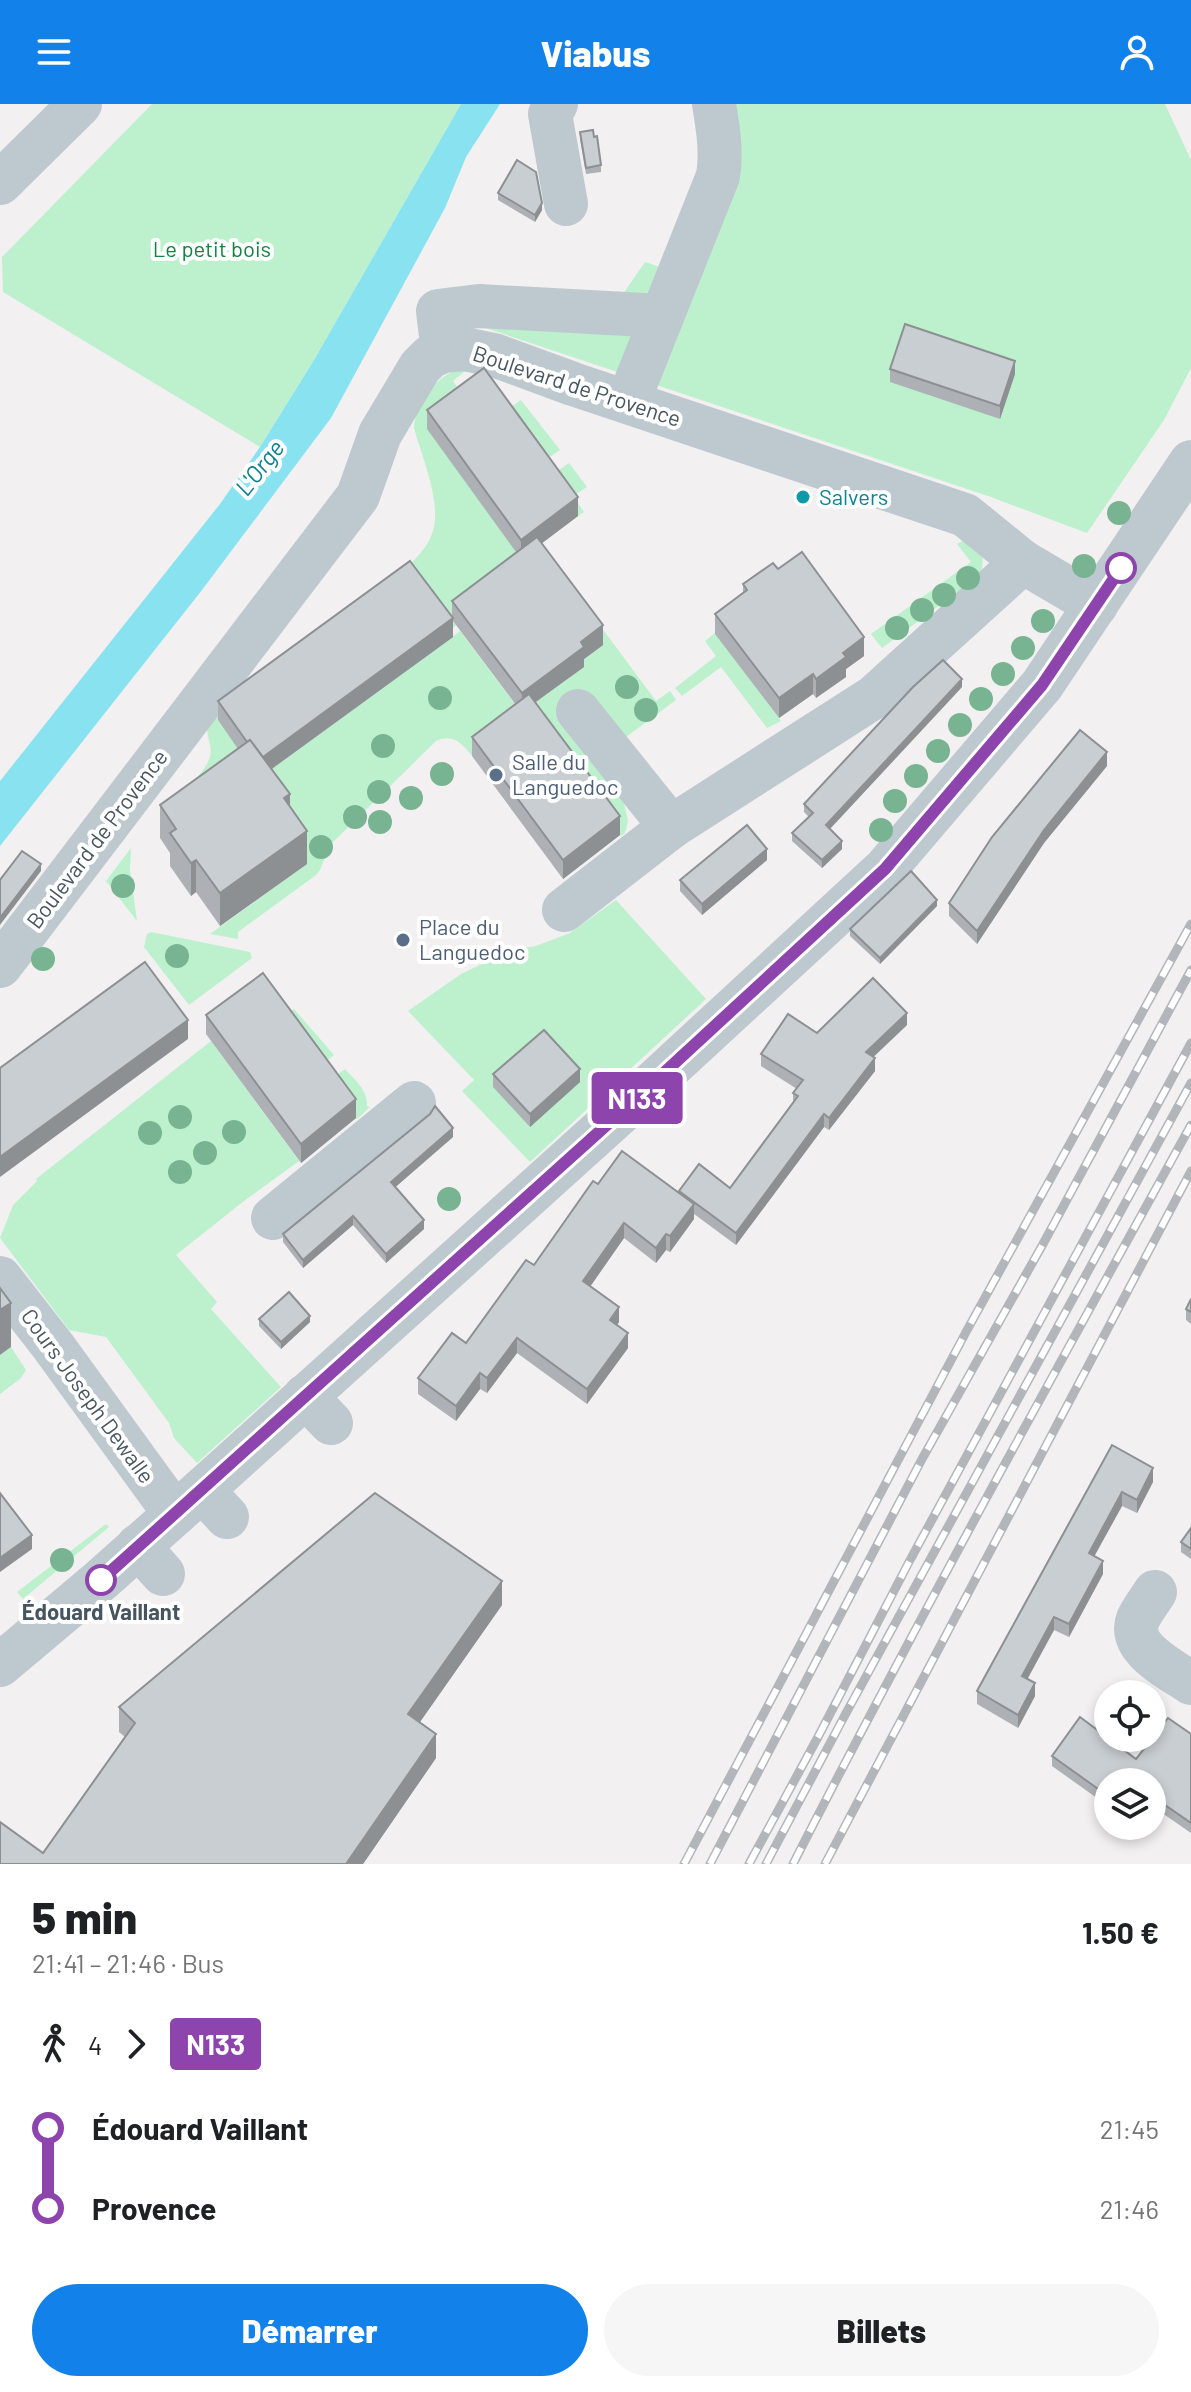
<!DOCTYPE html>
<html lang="fr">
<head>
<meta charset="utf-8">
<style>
  body { margin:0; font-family:Barlow,sans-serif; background:#f6f6f6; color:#202124; height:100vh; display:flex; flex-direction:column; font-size:30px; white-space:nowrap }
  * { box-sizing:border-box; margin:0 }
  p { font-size:26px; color:#757577 }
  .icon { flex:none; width:44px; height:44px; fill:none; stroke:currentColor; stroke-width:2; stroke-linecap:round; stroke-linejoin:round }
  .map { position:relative; height:1760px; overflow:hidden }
  .panel { display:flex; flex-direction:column; background:#fff; flex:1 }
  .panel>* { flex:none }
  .badge { padding:0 16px; border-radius:6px; font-size:28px; line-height:52px }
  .fabs { position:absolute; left:1094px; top:1576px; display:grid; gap:16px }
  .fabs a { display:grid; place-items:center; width:72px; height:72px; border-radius:50%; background:#fff; box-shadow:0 4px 12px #0003; font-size:40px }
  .map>.badge { position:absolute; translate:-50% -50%; box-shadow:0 0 0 4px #fff }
  .legs { display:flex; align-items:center; gap:12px; height:88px; padding:0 32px; font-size:26px }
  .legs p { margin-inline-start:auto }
  .head { display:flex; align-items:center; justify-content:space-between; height:136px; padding:0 32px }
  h1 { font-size:44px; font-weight:800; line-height:60px }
  .action { display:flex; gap:16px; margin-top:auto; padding:16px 32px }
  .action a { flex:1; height:92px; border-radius:48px; background:#1281ea; color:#fff; font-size:32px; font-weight:800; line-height:92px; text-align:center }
  .action a+a { background:#f6f6f6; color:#202124 }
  ul { padding:0 32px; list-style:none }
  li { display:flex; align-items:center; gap:28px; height:80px; font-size:30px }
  li i { display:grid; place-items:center; width:12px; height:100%; margin:0 10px; background:currentColor }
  li i::after { content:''; width:20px; height:20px; margin:-10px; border:6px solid; border-radius:50%; background:#fff }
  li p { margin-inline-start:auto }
  li:first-child i { background:linear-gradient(#0000 50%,currentColor 0) }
  li:last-child i { background:linear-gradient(currentColor 50%,#0000 0) }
  header { display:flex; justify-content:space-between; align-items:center; height:104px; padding:0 32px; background:#1281ea; color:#fff; font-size:36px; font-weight:800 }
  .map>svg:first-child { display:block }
  .green { fill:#bdf1cd }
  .water { fill:#88e2f0 }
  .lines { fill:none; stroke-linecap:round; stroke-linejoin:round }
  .minor { stroke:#bdc9cf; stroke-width:44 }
  .rail-casing { stroke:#b2b6ba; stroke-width:9 }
  .rail { stroke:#fff; stroke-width:6; stroke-dasharray:18; stroke-linecap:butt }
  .tree { fill:#78b491 }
  .wall { fill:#adb1b5 }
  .shaded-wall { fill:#8d9093 }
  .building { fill:#c9ced2; stroke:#8d9093; stroke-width:2 }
  .line-1-casing { stroke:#fff; stroke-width:18 }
  .line-1 { stroke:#8e44ad; stroke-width:12 }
  .culture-dot { fill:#0f9aa8; stroke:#fff; stroke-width:3 }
  .stop-1-dot { fill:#fff; stroke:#8e44ad; stroke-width:4 }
  .service-dot { fill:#5c6f8a; stroke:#fff; stroke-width:3 }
  .labels { text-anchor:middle; stroke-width:8; stroke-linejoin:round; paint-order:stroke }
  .park-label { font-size:22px; fill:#148343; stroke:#fff }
  .street-label { font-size:22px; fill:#47555e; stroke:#fff }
  .culture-label { font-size:22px; fill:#0d838f; stroke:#fff; text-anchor:start }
  .service-label { font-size:22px; fill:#4e5e75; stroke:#fff; text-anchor:start }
  .stop-label { font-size:22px; font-weight:bold; fill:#47555e; stroke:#fff }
  .water-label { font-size:24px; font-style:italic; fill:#097f91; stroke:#fff }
</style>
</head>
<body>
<header><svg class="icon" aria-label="menu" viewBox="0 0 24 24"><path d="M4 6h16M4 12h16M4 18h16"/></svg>Viabus<svg class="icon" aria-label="person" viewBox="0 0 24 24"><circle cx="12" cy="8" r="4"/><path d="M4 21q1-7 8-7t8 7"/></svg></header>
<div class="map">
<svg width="1191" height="1760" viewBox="0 0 1191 1760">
  <rect width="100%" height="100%" fill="#f2f0f0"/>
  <g class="green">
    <path d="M152 0H461L314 256 260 343 3 188 2 153Z"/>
    <path d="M727 0H1165L1191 56V264L1164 316 1087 429 991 393 465 217 619 196 645 158 699 176Z"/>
    <path d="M455 267H465L453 277 461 289 521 455 449 528 410 476 218 615 253 666 198 680 196 675C223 643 204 644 207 613L405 466C415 455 427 444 432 430 443 401 422 353 414 324 415 302 434 274 455 267Z"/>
    <path d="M521 296 560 346 539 360 502 309Z"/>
    <path d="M569 359 587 383 573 392 584 408 578 412 549 373Z"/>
    <path d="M963 437 983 452 982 467 964 483 882 544 871 530 971 458 957 440Z"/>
    <path d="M587 504 656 597 670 587 676 596 618 639 624 699 628 717 625 729 621 732 525 613 472 652C462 640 454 629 436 637L330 741 320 766 316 771 238 828V835L210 830 307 760 250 681 460 527 518 604 554 585 584 563 581 557Z"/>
    <path d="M715 529 781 617 767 624 721 563 682 592 675 584 716 552 705 537Z"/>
    <path d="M131 744 130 766 137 817 106 777Z"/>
    <path d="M616 796 706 895 530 1058 462 987 474 976 408 907 461 870 511 846 536 842 570 829Z"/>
    <path d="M151 828 250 848 252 854 189 901 144 843 147 830Z"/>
    <path d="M294 905 334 951 319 963 282 913Z"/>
    <path d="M211 937 299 1057 244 1097 176 1151 217 1198 211 1205 281 1283 197 1359 174 1334 169 1319 106 1233 69 1226 0 1134 13 1101 37 1077 36 1075Z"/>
    <path d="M345 965C355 976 368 986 367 1002L370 1003 357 1015 329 977Z"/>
    <path d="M11 1243 26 1266 21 1274 0 1290V1251Z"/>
    <path d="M106 1420 109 1423 23 1495 17 1488Z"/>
  </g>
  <path class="water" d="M461 0H500L466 53 445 104 331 314 202 486 0 742V677L220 400 260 343 314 256Z"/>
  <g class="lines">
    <g class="minor">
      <path d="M556 0 550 10 566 100"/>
      <path d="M0 79 80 0"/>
      <path d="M443 247 438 207 479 202 662 212"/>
      <path d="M628 298 718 72C722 48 718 24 714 0"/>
      <path d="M578 607 671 723"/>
      <path d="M564 806 671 723 874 593 1023 458"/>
      <path d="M0 862 358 392 380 330 420 263 430 253 443 247 464 245 494 251 573 280 965 411 1023 458 1096 501"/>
      <path d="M273 1114 414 999"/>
      <path d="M0 1174 53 1242 175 1410"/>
      <path d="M305 1292 331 1319"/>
      <path d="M202 1386 227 1413"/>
      <path d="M138 1442 163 1470"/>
      <path d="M1155 1488C1150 1496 1142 1506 1138 1515 1126 1544 1172 1566 1191 1579"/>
      <path d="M0 1561 101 1476 202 1386 640 991 885 765 1042 581 1191 358"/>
    </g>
    <g class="rail-casing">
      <g id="rail">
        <path d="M684 1760 966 1228 1191 820"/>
        <path d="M710 1760 922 1355 1043 1140 1191 866"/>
        <path d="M749 1760 818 1633 909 1458 1191 939"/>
        <path d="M766 1760 845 1611 1191 979"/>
        <path d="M793 1760C920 1511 1056 1266 1191 1021"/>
        <path d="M825 1760 1191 1067"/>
      </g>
    </g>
    <use href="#rail" class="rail"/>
  </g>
  <g class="tree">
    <circle cx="1119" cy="409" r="12"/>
    <circle cx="1084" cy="462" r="12"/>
    <circle cx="968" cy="474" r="12"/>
    <circle cx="944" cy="491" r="12"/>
    <circle cx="922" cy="506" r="12"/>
    <circle cx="1043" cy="517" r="12"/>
    <circle cx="897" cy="524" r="12"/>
    <circle cx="1023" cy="544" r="12"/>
    <circle cx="1003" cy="570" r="12"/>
    <circle cx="627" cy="583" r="12"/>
    <circle cx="440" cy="594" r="12"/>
    <circle cx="981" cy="595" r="12"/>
    <circle cx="646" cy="606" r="12"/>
    <circle cx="960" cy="621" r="12"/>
    <circle cx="383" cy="642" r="12"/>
    <circle cx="938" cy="647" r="12"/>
    <circle cx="442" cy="670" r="12"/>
    <circle cx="916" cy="672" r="12"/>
    <circle cx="379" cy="688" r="12"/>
    <circle cx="411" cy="694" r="12"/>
    <circle cx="895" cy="697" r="12"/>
    <circle cx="355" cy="713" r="12"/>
    <circle cx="380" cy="718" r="12"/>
    <circle cx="881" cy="726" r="12"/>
    <circle cx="321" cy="743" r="12"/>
    <circle cx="123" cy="782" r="12"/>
    <circle cx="177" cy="852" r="12"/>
    <circle cx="43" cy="855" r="12"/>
    <circle cx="180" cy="1013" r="12"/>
    <circle cx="234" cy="1028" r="12"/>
    <circle cx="150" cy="1029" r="12"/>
    <circle cx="205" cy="1049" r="12"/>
    <circle cx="180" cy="1068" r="12"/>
    <circle cx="449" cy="1095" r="12"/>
    <circle cx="62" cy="1456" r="12"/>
  </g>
  <g class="wall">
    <path d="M580 28 594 33 601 61V68L586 70 580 35Z"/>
    <path d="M498 89 542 106 535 118 498 96Z"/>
    <path d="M890 265 1015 270 1000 315 890 278Z"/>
    <path d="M427 306 578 412 542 439 603 541 584 555V563L535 598 620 731 563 775 472 652V633L516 601 453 517V533L272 665 290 703 307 760 220 822 196 788 191 792 170 762V749L160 734V701L238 645 218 616V597L452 513V497L516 448 427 325Z"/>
    <path d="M778 465 864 552 846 565V573L816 594 813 590 779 614 715 530V510L743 489V480Z"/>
    <path d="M962 583 830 725 842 745 822 764 792 737V729L809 713 804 708V700Z"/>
    <path d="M1107 662 1044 739 977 840 949 812V799Z"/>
    <path d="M767 756 702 811 680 787V776Z"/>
    <path d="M937 802 880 860 850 832V825Z"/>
    <path d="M206 911 356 1014 301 1059 206 930Z"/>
    <path d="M907 921 873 953 875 967 829 1026 824 1023 736 1141 694 1110V1115L670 1148 666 1146 656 1159 624 1134 590 1182 619 1218 617 1221 628 1244 587 1300 517 1249 487 1289 480 1285 456 1317 418 1290V1274L466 1239 534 1161 598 1080 679 1089V1087L730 1084 793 998V989L797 985 761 962V950L817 929Z"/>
    <path d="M493 970 580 978 530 1023 493 983Z"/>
    <path d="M453 1033 395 1083 424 1125 386 1159 353 1121 303 1164 283 1138V1130Z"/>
    <path d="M1191 1195V1220L1186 1216V1205Z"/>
    <path d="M259 1215 310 1218 281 1245 259 1222Z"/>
    <path d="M1112 1341 1153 1378 1137 1409 1122 1402 1094 1452 1103 1470 1069 1533 1054 1526 1027 1575 1035 1592 1018 1624 977 1600V1587Z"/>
    <path d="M1191 1424V1455L1181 1448V1438Z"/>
    <path d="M502 1501 420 1618 436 1654 363 1760H0L43 1749 125 1633 119 1628V1603Z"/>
    <path d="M1191 1630V1729L1152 1702V1678H1108V1702L1052 1662V1652L1136 1655Z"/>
  </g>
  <g class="shaded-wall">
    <path d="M542 99V106L535 118V111Z"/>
    <path d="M1015 257V270L1000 315V302Z"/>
    <path d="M578 393V412L521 455V436Z"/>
    <path d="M453 514V533L259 674V655Z"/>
    <path d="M603 521V541L584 555V563L522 608V589L581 538Z"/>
    <path d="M864 533V552L846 565V573L816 594V575L843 549Z"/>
    <path d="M813 570V590L779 614V594Z"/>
    <path d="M962 575V583L826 729V721Z"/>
    <path d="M1107 648V662L1044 739 977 840V827L1044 726Z"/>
    <path d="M290 690V723L284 694Z"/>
    <path d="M620 712V731L563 775V756Z"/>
    <path d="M307 727V760L220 822V789Z"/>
    <path d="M842 737V745L822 764V756Z"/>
    <path d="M767 745V756L702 811V800Z"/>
    <path d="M196 756V788L191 792V759Z"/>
    <path d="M41 760V767L0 821V814Z"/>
    <path d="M937 796V802L880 860V854Z"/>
    <path d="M907 909V921L866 960V948Z"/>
    <path d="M188 916V935L0 1073V1053Z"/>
    <path d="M875 954V967L829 1026V1014Z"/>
    <path d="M580 965V978L530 1023V1010Z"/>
    <path d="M356 995V1014L301 1059V1040Z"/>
    <path d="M824 1010V1023L736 1141V1129Z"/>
    <path d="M453 1024V1033L391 1087V1078Z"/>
    <path d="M694 1100V1115L670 1148V1132Z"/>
    <path d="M353 1112V1121L303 1164V1156Z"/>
    <path d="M424 1116V1125L386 1159V1150Z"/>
    <path d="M624 1119V1134L583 1193V1177Z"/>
    <path d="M666 1130V1146L656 1159V1144Z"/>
    <path d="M11 1199V1243L0 1251V1206Z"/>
    <path d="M619 1203V1218L610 1231V1216Z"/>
    <path d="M310 1212V1218L281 1245V1238Z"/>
    <path d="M628 1229V1244L587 1300V1285Z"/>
    <path d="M517 1234V1249L487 1289V1274Z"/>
    <path d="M480 1269V1285L456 1317V1302Z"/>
    <path d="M1153 1364V1378L1137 1409V1396Z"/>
    <path d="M1122 1388V1402L1089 1462V1449Z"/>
    <path d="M32 1431V1445L0 1468V1454Z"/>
    <path d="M1103 1457V1470L1069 1533V1520Z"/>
    <path d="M502 1477V1501L408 1635V1610Z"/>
    <path d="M1054 1513V1526L1022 1585V1572Z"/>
    <path d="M1035 1579V1592L1018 1624V1611Z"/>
    <path d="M436 1630V1654L363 1760H346Z"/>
  </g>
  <g class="building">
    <path d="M593 26 594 33 597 32 601 61 586 64 580 28Z"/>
    <path d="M517 56 536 68 542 99 535 111 498 89Z"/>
    <path d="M905 220 1015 257 1000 302 890 265Z"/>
    <path d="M484 264 578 393 521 436 427 306Z"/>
    <path d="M537 433 603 521 581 538 584 543 522 589 452 497Z"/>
    <path d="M802 448 864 533 843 549 846 553 816 575 813 570 779 594 715 510 747 486 743 480 773 459 778 465Z"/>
    <path d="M410 457 453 514 263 653 250 636 247 638 218 597Z"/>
    <path d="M943 556 962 575 826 721 842 737 822 756 792 729 813 709 804 700 913 583Z"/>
    <path d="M529 590 620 712 563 756 472 633Z"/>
    <path d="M1080 626 1107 648 1044 726 977 827 949 799 992 733Z"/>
    <path d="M250 636 290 690 284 694 307 727 220 789 196 756 191 759 170 729 176 725 160 701Z"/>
    <path d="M747 721 767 745 702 800 680 776Z"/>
    <path d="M22 747 41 760 0 814V776Z"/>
    <path d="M911 767 937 796 880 854 850 825Z"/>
    <path d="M145 858 188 916 0 1053V964Z"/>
    <path d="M263 869 356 995 301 1040 206 911Z"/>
    <path d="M873 874 907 909 866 948 875 954 829 1014 824 1010 736 1129 679 1087 699 1060 730 1084 798 992 793 989 803 976 761 950 788 910 817 929Z"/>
    <path d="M544 926 580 965 530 1010 493 970Z"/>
    <path d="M435 1002 453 1024 391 1078 424 1116 386 1150 353 1112 303 1156 283 1130 430 1010Z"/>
    <path d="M622 1047 694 1100 670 1132 666 1130 656 1144 624 1119 583 1177 619 1203 610 1216 628 1229 587 1285 517 1234 487 1274 480 1269 456 1302 418 1274 452 1229 466 1239 526 1156 534 1161 593 1077 598 1080Z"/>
    <path d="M0 1184 11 1199 0 1206Z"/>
    <path d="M289 1188 310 1212 281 1238 259 1215Z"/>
    <path d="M1191 1195V1208L1186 1205Z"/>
    <path d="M1112 1341 1153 1364 1137 1396 1122 1388 1089 1449 1103 1457 1069 1520 1054 1513 1022 1572 1035 1579 1018 1611 977 1587Z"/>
    <path d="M0 1389 32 1431 0 1454Z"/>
    <path d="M375 1389 502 1477 408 1610 436 1630 346 1760H0V1718L43 1749 135 1619 119 1603Z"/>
    <path d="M1191 1424V1445L1181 1438Z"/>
    <path d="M1080 1613 1136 1655 1168 1614 1191 1630V1719L1152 1692V1678H1132L1124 1672 1119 1678H1108V1692L1052 1652Z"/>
  </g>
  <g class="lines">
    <g class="line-1-casing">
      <path id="line-1" d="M101 1476 640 991 885 765 1042 581 1121 464"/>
    </g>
    <use href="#line-1" class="line-1"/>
  </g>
  <circle class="culture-dot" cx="803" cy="393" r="8"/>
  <g class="stop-1-dot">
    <circle cx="1121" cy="464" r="14"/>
    <circle cx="101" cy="1476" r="14"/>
  </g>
  <g class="service-dot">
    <circle cx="496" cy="671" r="8"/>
    <circle cx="403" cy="836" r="8"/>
  </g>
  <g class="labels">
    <g class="park-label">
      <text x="212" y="153">Le petit bois</text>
    </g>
    <g class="street-label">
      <text transform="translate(577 282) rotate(18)" y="8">Boulevard de Provence</text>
      <text transform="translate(97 735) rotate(-53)" y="8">Boulevard de Provence</text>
      <text transform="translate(88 1292) rotate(54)" y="8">Cours Joseph Dewalle</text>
    </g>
    <g class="culture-label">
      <text x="819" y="401">Salvers</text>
    </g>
    <g class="service-label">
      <text x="512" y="666">Salle du<tspan x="512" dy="25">Languedoc</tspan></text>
      <text x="419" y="831">Place du<tspan x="419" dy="25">Languedoc</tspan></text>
    </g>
    <g class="stop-label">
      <text x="101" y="1516">Édouard Vaillant</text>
    </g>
    <g class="water-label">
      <text transform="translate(260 364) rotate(-52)" y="8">L'Orge</text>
    </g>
  </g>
</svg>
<div class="fabs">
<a><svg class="icon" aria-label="locate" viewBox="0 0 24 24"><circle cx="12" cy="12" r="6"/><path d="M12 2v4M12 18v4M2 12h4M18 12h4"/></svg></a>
<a><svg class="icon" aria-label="layers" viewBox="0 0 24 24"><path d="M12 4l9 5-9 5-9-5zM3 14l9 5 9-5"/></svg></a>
</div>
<b class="badge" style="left:637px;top:994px;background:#8e44ad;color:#fff">N133</b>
</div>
<section class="panel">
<div class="head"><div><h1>5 min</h1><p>21:41 – 21:46 · Bus</p></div><b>1.50 €</b></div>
<div class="legs"><svg class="icon" aria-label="walk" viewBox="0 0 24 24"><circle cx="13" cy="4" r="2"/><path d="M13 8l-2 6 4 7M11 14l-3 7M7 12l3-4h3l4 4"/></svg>4<svg class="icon" aria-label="forward" viewBox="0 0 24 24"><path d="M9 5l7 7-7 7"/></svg><b class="badge" style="background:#8e44ad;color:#fff">N133</b></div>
<ul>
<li><i style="color:#8e44ad"></i><b>Édouard Vaillant</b><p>21:45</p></li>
<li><i style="color:#8e44ad"></i><b>Provence</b><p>21:46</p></li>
</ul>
<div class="action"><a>Démarrer</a><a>Billets</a></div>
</section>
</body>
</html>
